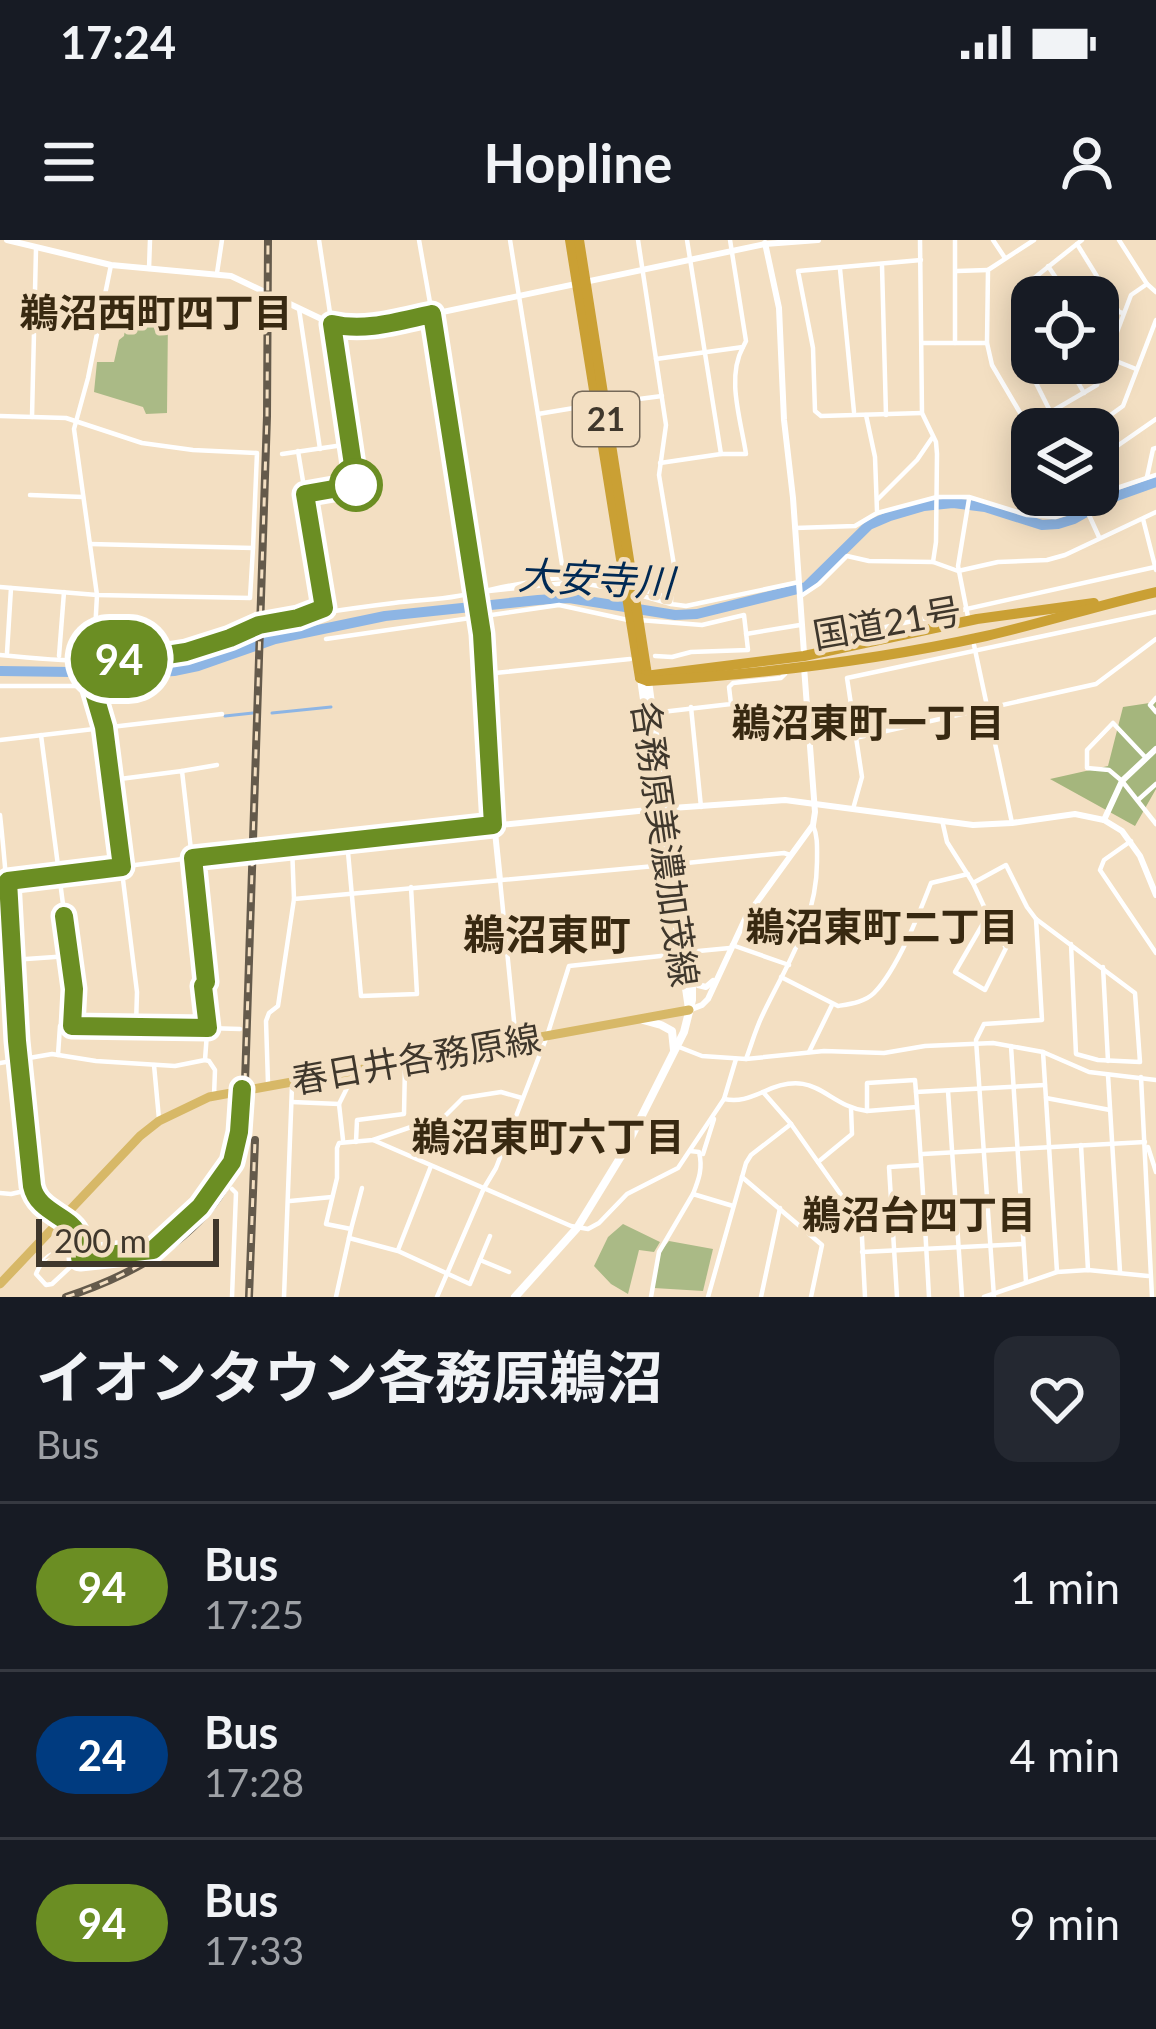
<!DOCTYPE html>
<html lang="en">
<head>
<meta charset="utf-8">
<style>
  body { margin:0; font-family:Lato,"Noto Sans JP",sans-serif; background:#242831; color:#f1f3f6; height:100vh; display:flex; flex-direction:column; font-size:45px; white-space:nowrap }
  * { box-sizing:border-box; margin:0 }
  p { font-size:39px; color:#9ea1a6 }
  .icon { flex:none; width:66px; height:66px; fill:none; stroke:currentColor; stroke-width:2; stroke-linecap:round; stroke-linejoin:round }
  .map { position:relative; height:1057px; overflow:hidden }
  .side { display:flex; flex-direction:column; background:#171b24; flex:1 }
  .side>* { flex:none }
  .badge { padding:0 24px; border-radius:39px; font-size:42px; line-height:78px }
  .buttons { position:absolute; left:1011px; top:36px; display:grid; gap:24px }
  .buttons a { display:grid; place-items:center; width:108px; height:108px; border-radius:24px; background:#171b24; box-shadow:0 6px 30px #0003; font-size:60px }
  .scale { position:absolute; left:36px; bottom:30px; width:183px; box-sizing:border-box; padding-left:12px; border:6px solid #3f372c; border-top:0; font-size:33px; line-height:42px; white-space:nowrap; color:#3f372c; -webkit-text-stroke:9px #f3dfc2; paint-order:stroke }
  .map>.badge { position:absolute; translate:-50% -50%; box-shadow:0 0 0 6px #fff }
  .round { display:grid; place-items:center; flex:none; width:126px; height:126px; border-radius:24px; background:#242831 }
  .summary { display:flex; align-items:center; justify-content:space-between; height:204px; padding:0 36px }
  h1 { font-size:57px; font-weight:700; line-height:90px }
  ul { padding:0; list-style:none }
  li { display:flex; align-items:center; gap:36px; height:168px; padding:0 36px; border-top:3px solid #363941 }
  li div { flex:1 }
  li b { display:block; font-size:45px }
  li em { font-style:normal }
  li .badge { min-width:132px; font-weight:700; text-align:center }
  .status { display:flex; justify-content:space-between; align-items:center; height:84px; padding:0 60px; background:#171b24; direction:ltr }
  .status svg { height:33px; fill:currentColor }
  header { display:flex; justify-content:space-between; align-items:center; height:156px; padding:0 36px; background:#171b24; font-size:54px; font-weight:700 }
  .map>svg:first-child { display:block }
  .green { fill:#aaba86 }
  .forest { fill:#a5b67d }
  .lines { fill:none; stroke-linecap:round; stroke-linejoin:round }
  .stream { stroke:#8db5e4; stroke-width:3 }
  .river { stroke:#8db5e4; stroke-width:10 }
  .minor { stroke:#fff; stroke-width:4.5 }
  .tertiary { stroke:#fff; stroke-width:6 }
  .secondary { stroke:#fff; stroke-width:8 }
  .primary { stroke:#d7b867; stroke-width:9 }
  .trunk { stroke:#caa034; stroke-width:10 }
  .rail-casing { stroke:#645a4b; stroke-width:8 }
  .rail { stroke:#f3dfc2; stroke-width:3; stroke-dasharray:9; stroke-linecap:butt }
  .line-casing { stroke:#fff; stroke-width:27 }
  .line { stroke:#6b8e23; stroke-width:18 }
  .stop-dot { fill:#fff; stroke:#6b8e23; stroke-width:6 }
  .labels { text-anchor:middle; stroke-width:9; stroke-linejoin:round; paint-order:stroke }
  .shield { fill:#f3dfc2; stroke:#756959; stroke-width:3 }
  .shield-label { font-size:33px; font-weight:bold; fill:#3f372c }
  .street-label { font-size:36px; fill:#3f372c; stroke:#f3dfc2 }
  .neighbourhood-label { font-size:39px; font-weight:bold; fill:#382911; stroke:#f3dfc2 }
  .water-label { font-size:39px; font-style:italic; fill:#002954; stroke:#f3dfc2 }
  .quarter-label { font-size:42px; font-weight:bold; fill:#382911; stroke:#f3dfc2 }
</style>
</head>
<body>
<div class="status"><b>17:24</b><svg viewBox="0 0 49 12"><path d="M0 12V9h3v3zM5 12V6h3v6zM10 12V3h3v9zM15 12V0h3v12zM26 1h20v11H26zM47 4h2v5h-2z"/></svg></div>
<header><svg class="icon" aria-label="menu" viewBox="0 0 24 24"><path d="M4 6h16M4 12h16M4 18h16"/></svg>Hopline<svg class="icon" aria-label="person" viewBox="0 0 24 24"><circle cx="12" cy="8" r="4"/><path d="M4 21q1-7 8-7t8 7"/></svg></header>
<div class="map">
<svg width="1156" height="1057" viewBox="0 0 1156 1057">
  <rect width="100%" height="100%" fill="#f3dfc2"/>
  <g class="green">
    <path d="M127 74 168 78 167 173 146 174 143 167 94 152 97 122H114L119 100 124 96Z"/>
    <path d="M623 984 660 1002 654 1012 639 1010 628 1054 611 1044 594 1026 608 997Z"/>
    <path d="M669 1001 713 1009 703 1051 654 1048 661 1011Z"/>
  </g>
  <path class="forest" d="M1156 462V549L1135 586 1050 539 1108 526 1123 467Z"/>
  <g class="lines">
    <g class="stream">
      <path d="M272 473 331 467"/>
      <path d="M225 476 253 473"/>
    </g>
    <path class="river" d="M0 431 143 433 174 431 198 426 275 399 385 376 538 360 569 358 675 375 697 374 806 347 869 285 890 276 924 266 953 263 985 267 1042 285 1058 284 1074 279 1111 258 1156 242"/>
    <g class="minor">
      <path d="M419 0 432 74"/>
      <path d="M510 0 564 337"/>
      <path d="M638 0 666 185 659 235 676 337 671 358"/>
      <path d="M687 0 721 214"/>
      <path d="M920 0 922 173 936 202 937 214 936 302 933 322"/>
      <path d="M955 0V103"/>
      <path d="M993 0 1005 18"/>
      <path d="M1119 0 1147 44 1156 52"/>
      <path d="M1077 4 1119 72 1123 73"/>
      <path d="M921 20 798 31 813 108 815 171 821 176 922 173"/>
      <path d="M882 26 886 175"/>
      <path d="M1048 26 1069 57"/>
      <path d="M149 29 150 0"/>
      <path d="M840 29 854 172"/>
      <path d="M957 31 988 30"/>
      <path d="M217 33 222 0"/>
      <path d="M299 69 320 209"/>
      <path d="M922 103H987"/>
      <path d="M1098 104 1106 117 1136 129"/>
      <path d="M656 119 743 107 746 101 730 0"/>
      <path d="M1067 123 1084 153"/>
      <path d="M608 163 662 156"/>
      <path d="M1049 173 1097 145 1131 55 1147 44"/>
      <path d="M538 174 592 165"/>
      <path d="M866 175 875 217 877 271"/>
      <path d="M0 176 66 178 142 203 193 210 257 213 253 308 90 304"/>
      <path d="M32 177 36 9"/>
      <path d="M1059 189 1028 127 1024 46 1082 0"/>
      <path d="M1091 189 1123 166 1156 80"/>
      <path d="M1032 193 992 125 987 103 988 30 1034 0"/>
      <path d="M298 211 324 368 302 375"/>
      <path d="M282 214 350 204"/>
      <path d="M660 223 721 214H746C741 180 726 138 743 107"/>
      <path d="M1098 225 1110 211 1156 179"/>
      <path d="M1147 237 1153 209 1156 208"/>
      <path d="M305 253 356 245 319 0"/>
      <path d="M30 255 83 257"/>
      <path d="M878 259 917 220 932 198"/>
      <path d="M1084 264 1099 297"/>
      <path d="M1143 279 1156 330"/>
      <path d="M795 288 855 286 877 273 937 257H969L1027 275 1055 277 1071 272 1111 250 1156 235"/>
      <path d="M0 347 97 355 250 358 253 308"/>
      <path d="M639 349 671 358V364L686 366 799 342"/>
      <path d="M489 351 576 342 626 351"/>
      <path d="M636 354 671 364"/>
      <path d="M801 356 819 344 847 316 869 321 933 322 958 331 998 322 1047 320 1065 315 1156 272"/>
      <path d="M968 377 958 326 969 259"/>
      <path d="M639 380 702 385 744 375 748 410 691 412 672 417 655 416"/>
      <path d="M746 394 800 385"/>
      <path d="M326 399 559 365 628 380"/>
      <path d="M974 405 1012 583"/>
      <path d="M824 407 828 402 850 395 1155 327"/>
      <path d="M7 413 11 348"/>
      <path d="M0 415C59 421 123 426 182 413 212 406 239 389 268 383 309 374 353 368 394 363 416 360 437 360 458 356 514 346 564 329 620 343"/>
      <path d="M59 416 64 352"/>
      <path d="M485 434 630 419"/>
      <path d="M0 446H92"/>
      <path d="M1156 458 1150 465 1156 472"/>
      <path d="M691 467 701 567"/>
      <path d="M653 473 731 464 729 447 733 443 781 438 785 434"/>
      <path d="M41 495 74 749 72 786"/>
      <path d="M855 498 1096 444 1156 399"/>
      <path d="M0 500 222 474"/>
      <path d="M1146 518 1113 483 1087 510V528L1109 530 1122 541 1156 584"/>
      <path d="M182 531 217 525"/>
      <path d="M1138 560 1156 544"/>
      <path d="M853 569 862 537 847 438 1156 372"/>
      <path d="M0 575C14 700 15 827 33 952 50 985 80 971 80 1018L52 1044 46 1045 36 1034C43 1017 51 1012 69 1010L75 998 60 979"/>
      <path d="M942 580 947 602 973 643 988 675"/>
      <path d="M347 601 361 756 417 754 411 647"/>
      <path d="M1131 601 1104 620 1100 630 1156 713"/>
      <path d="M292 606 294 659"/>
      <path d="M677 624 784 613 790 615"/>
      <path d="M500 640 516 801"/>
      <path d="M0 642 262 609"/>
      <path d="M973 643 1006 625 1027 667 1036 679 1135 753 1140 822 1098 820 1076 814 1071 704"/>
      <path d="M988 675 1006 708 985 750 955 732Z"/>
      <path d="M732 705 789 725"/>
      <path d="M688 712 730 708"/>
      <path d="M12 720 69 716"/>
      <path d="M1103 727 1108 821"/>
      <path d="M781 737 838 766C850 764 865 762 874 753 897 730 919 674 931 643L968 634"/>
      <path d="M138 786 240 789"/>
      <path d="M1011 806 1026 1042"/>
      <path d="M679 807 702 816 746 819 824 811 884 813 925 806 993 803 1043 812 1089 832 1156 840"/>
      <path d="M809 812 832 765"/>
      <path d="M1043 812 1057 1032"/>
      <path d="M58 815 60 786H136L137 752 104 487 92 446 97 355 74 189 88 138 111 25"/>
      <path d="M746 819C752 803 756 788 763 774 787 724 817 680 817 622 817 608 818 597 813 585"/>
      <path d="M205 820 209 821 215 830 214 856"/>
      <path d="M0 823 52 814 96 821 175 826 205 820 208 779 203 746 206 742 182 531 112 540"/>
      <path d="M154 825 159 879"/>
      <path d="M1108 835 1120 1032"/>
      <path d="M1141 837 1152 1057"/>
      <path d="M268 843 266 781 269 773 278 766 294 659 666 625"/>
      <path d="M948 851 962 1057"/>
      <path d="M763 852C817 826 825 866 867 871"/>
      <path d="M916 852 1045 845"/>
      <path d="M1046 858 1110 870"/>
      <path d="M724 859C739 862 749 858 763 852L791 884 844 959 801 986"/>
      <path d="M292 862 339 864 343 900"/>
      <path d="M339 864 354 834"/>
      <path d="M917 867 867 871V843L915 840C921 912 925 984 929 1057"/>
      <path d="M373 900 571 986 588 989 599 983 627 954 678 928 724 859 736 819"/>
      <path d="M356 902 357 880 404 874 405 826"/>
      <path d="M1081 905 1088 1030"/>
      <path d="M1148 907 1156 932"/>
      <path d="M690 911 699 912C703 928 699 939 693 954"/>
      <path d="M703 914 714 879"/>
      <path d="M923 914 1145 902"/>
      <path d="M818 922 852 894 851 868"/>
      <path d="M742 937 822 1005 811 1057"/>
      <path d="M232 949 236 953 232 1057"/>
      <path d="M0 953 11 954 33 949"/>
      <path d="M290 961 332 957"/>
      <path d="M351 989 362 948"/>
      <path d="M349 998 398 1011 470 1044 490 996"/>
      <path d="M69 1010 80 1018 88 1019 153 1010 160 1004C215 953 239 931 242 852"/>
      <path d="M398 1010 431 926"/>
      <path d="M862 1012 1023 1004"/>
      <path d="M480 1020 509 1032"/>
      <path d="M284 1057 292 846"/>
      <path d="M336 1057 351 989 326 984 337 938V908L339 903 373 900 414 886 440 881 463 858 469 857 501 852 522 858"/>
      <path d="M437 1057 484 948 496 928 547 796 569 726 679 714"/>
      <path d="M651 1057 659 1012 693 954 733 966"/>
      <path d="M708 1057 746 923 751 915 791 884"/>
      <path d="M761 1057 780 968"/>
      <path d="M865 1057 861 978 891 966"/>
      <path d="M897 1057 889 927 921 925"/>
      <path d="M984 1057 1057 1032 1088 1030 1148 1036"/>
      <path d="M994 1057 976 800 984 784 1042 780 1036 679"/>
    </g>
    <g class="tertiary">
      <path d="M7 0 111 25 231 36 332 84 350 87 381 85 765 4 818 0"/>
      <path d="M765 3 779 68 784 180 793 258 804 413"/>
      <path d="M432 74 481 393 489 534 500 640"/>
      <path d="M1104 580 1122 541 1156 509"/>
      <path d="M264 609 658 569 785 560 973 585 1012 583 1075 574 1104 580 1122 591 1140 616 1156 655"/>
      <path d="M692 738 698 745 706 747 713 741"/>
      <path d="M689 770 702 765 708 759 746 677 813 585 815 572 804 427"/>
    </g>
    <g class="secondary">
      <path d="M641 439 689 769"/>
      <path d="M643 780 661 785 672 791 674 810"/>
      <path d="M515 1057 577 988 623 913 684 792 692 760V738L665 568 648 441"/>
    </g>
    <path class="primary" d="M0 1044 140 896 159 881 209 857 689 770"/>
    <g class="trunk">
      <path d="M570 0 640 438"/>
      <path d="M579 0 648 441"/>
      <path d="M645 436 804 416 977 379 1094 363"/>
      <path d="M640 438 648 441C764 434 873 421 986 396 1043 383 1099 365 1156 352"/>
    </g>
    <g class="rail-casing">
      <g id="rail">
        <path d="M66 1057C142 1032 222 987 243 903L267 176 268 0"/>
        <path d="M249 1057 255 900"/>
      </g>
    </g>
    <use href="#rail" class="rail"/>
  </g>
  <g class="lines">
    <g class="line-casing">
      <path id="line" d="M64 676 74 749 72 786 208 788 203 746 206 742 193 618 493 585 482 394 432 74C399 81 365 92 332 84L356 245 305 254 324 368 298 378 259 385 230 398 186 412 141 419 94 420 92 446 104 487 122 627 8 641 17 801 32 946C38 974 72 975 79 997 80 1001 80 1014 80 1018L153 1010 200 967 232 922 239 892 242 849"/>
    </g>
    <use href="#line" class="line"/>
  </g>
  <circle class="stop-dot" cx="356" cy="245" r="24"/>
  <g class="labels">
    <rect class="shield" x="573" y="152" width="66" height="54" rx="9"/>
    <g class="shield-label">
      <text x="606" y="191">21</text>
    </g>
    <g class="street-label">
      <text transform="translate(887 383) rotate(-10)" y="13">国道21号</text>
      <text transform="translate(665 604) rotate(82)" y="13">各務原美濃加茂線</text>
      <text transform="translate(416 819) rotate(-10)" y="13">春日井各務原線</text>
    </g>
    <g class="neighbourhood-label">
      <text x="156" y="87">鵜沼西町四丁目</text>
      <text x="868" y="497">鵜沼東町一丁目</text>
      <text x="882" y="701">鵜沼東町二丁目</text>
      <text x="548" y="911">鵜沼東町六丁目</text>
      <text x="919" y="989">鵜沼台四丁目</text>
    </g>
    <g class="water-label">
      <text transform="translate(596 339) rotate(3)" y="14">大安寺川</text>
    </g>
    <g class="quarter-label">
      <text x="547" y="710">鵜沼東町</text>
    </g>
  </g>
</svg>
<div class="buttons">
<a><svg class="icon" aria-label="locate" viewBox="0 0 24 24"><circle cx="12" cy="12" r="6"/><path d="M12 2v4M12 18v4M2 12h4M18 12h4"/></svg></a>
<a><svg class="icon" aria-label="layers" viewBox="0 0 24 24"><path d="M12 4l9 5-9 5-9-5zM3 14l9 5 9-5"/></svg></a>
</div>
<div class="scale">200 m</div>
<b class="badge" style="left:119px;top:419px;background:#6b8e23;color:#fff">94</b>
</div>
<section class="side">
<div class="summary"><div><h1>イオンタウン各務原鵜沼</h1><p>Bus</p></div><a class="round"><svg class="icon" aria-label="heart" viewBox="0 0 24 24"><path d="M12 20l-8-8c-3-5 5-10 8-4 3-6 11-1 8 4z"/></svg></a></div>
<ul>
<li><span class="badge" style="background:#6b8e23;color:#fff">94</span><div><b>Bus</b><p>17:25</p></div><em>1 min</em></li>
<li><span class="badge" style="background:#003b80;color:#fff">24</span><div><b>Bus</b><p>17:28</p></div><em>4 min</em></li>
<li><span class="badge" style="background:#6b8e23;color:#fff">94</span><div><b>Bus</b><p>17:33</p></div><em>9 min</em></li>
</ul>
</section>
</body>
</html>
